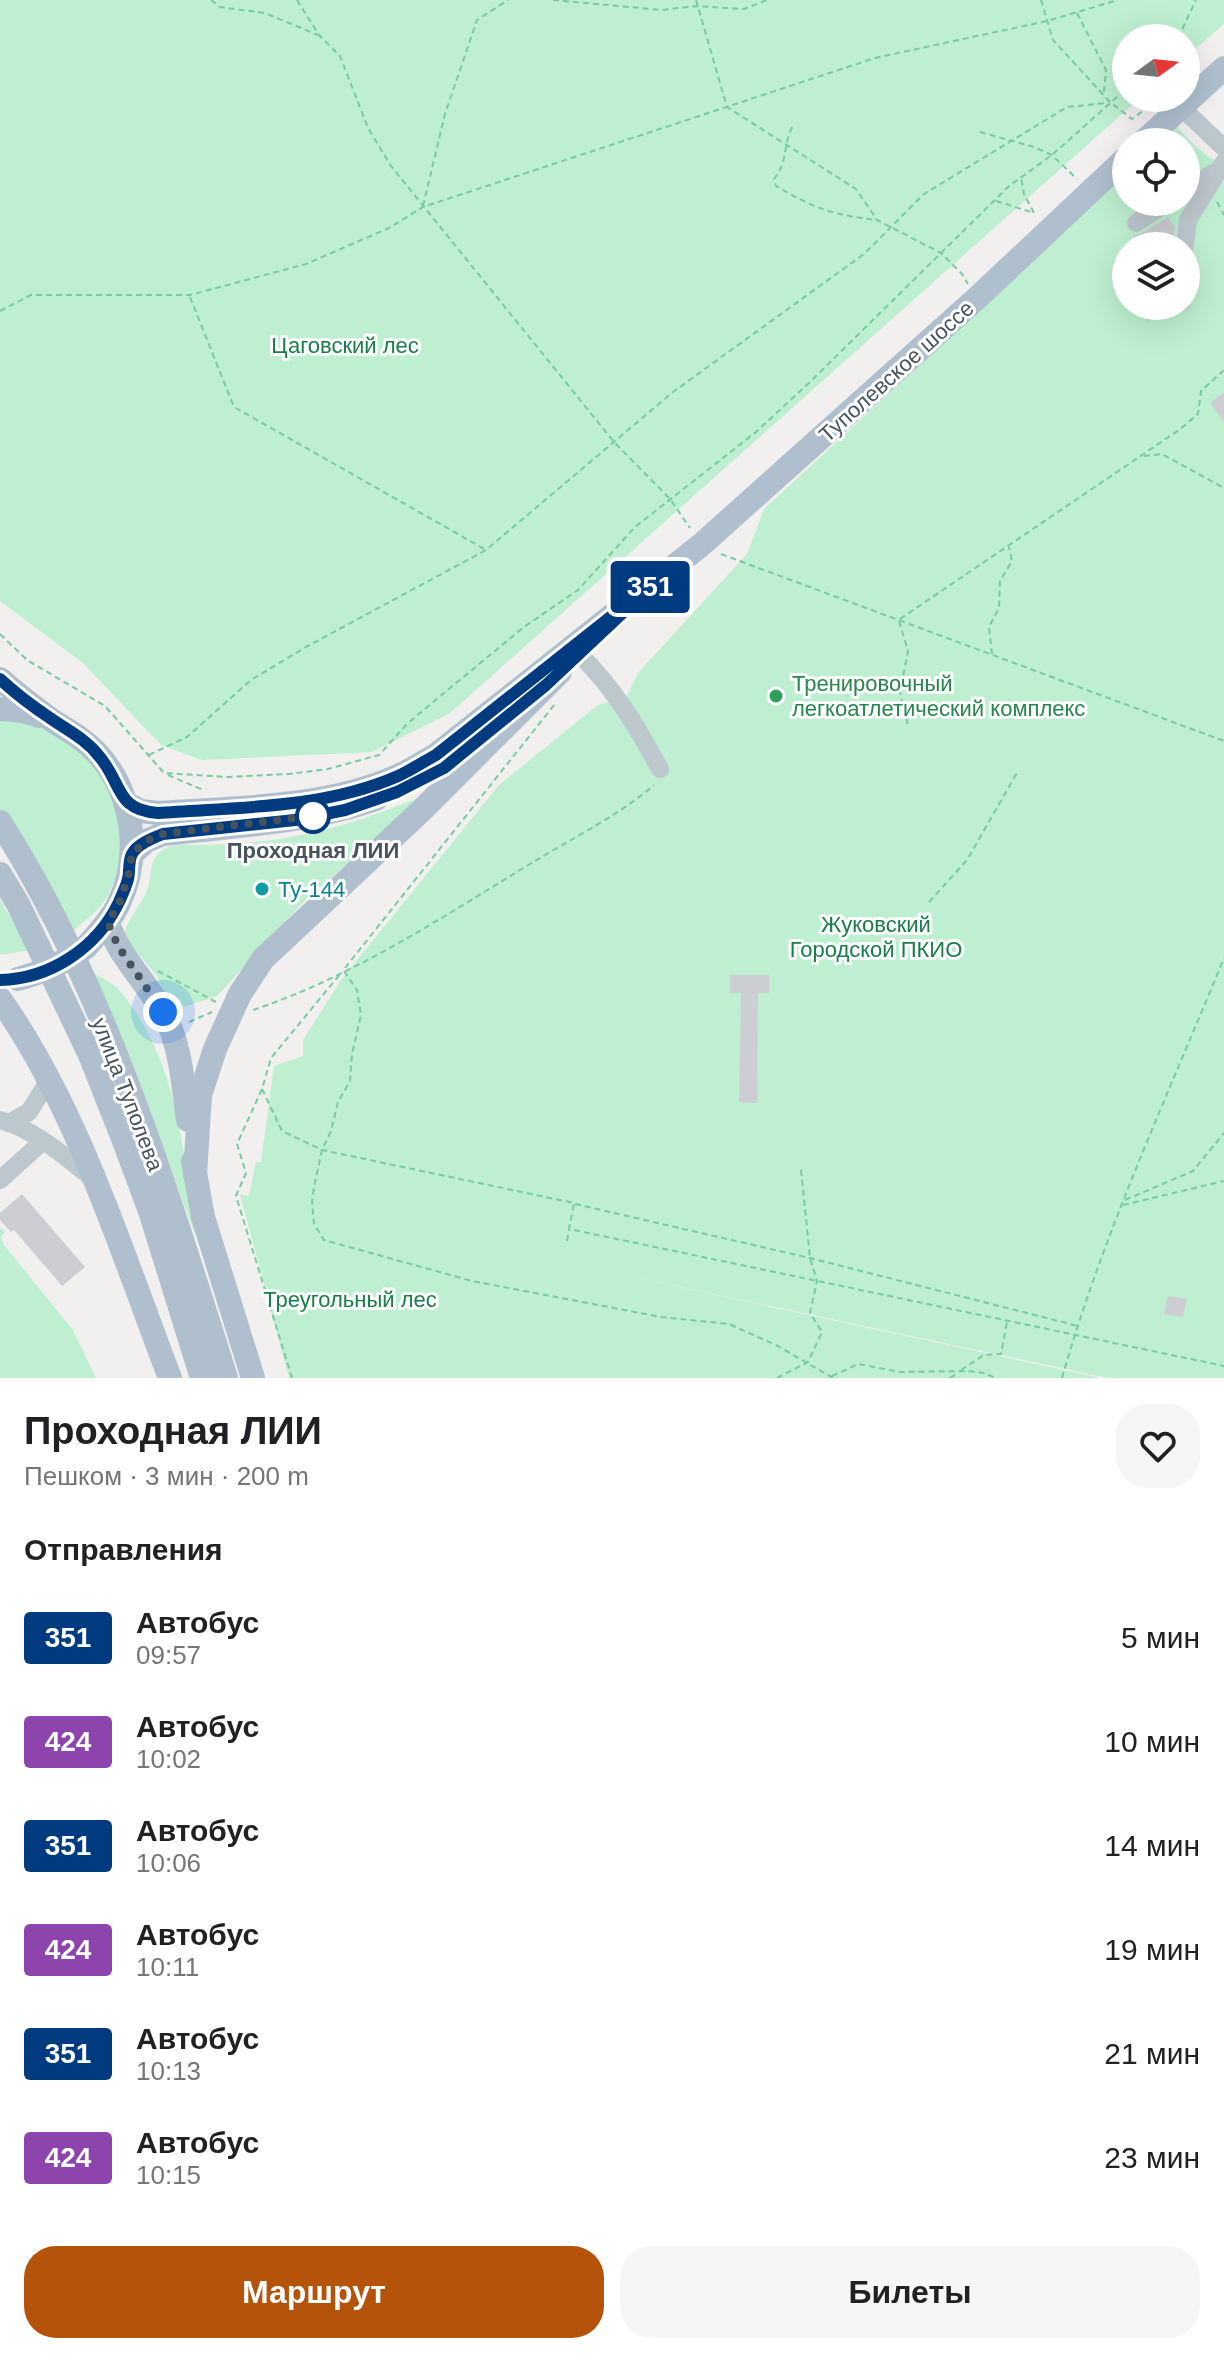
<!DOCTYPE html>
<html lang="ru">
<head>
<meta charset="utf-8">
<style>
  body { margin:0; font-family:Arial,sans-serif; background:#f6f6f6; color:#202124; height:100vh; display:flex; flex-direction:column; font-size:30px; white-space:nowrap }
  * { box-sizing:border-box; margin:0 }
  p { font-size:26px; color:#757577 }
  .icon { flex:none; width:44px; height:44px; fill:none; stroke:currentColor; stroke-width:2; stroke-linecap:round; stroke-linejoin:round }
  .map { position:relative; height:1378px; overflow:hidden }
  .details { display:flex; flex-direction:column; background:#fff; flex:1 }
  .details>* { flex:none }
  .badge { padding:0 16px; border-radius:6px; font-size:28px; line-height:52px }
  .needle { width:52px; rotate:75deg }
  .fabs { position:absolute; left:1112px; top:24px; display:grid; gap:16px }
  .fabs a { display:grid; place-items:center; width:88px; height:88px; border-radius:50%; background:#fff; box-shadow:0 8px 32px #0002; font-size:40px }
  .you { position:absolute; width:40px; height:40px; margin:-20px; border:6px solid #fff; border-radius:50%; background:#1a73e8; box-shadow:0 0 0 12px #1a73e833 }
  .map>.badge { position:absolute; translate:-50% -50%; box-shadow:0 0 0 4px #fff }
  h2 { padding:0 24px; font-size:30px; line-height:72px }
  .round { display:grid; place-items:center; flex:none; width:84px; height:84px; border-radius:32px; background:#f6f6f6 }
  .head { display:flex; align-items:center; justify-content:space-between; height:136px; padding:0 24px }
  h1 { font-size:38px; font-weight:600; line-height:60px }
  .button { display:flex; gap:16px; margin-top:auto; padding:16px 24px }
  .button a { flex:1; height:92px; border-radius:32px; background:#b45309; color:#fff; font-size:32px; font-weight:600; line-height:92px; text-align:center }
  .button a+a { background:#f6f6f6; color:#202124 }
  ul { padding:0; list-style:none }
  li { display:flex; align-items:center; gap:24px; height:104px; padding:0 24px }
  li div { flex:1 }
  li b { display:block; font-size:30px }
  li em { font-style:normal }
  li .badge { min-width:88px; font-weight:700; text-align:center }
  .map>svg:first-child { display:block }
  .green { fill:#beefd0; fill-rule:evenodd }
  .building { fill:#ccced4 }
  .lines { fill:none; stroke-linecap:round; stroke-linejoin:round }
  .path { stroke:#76cca0; stroke-width:2; stroke-dasharray:6 4; stroke-linecap:butt }
  .minor { stroke:#bdc7ce; stroke-width:18 }
  .major { stroke:#afbfce; stroke-width:24 }
  .major-bridge { stroke:#afbfce; stroke-width:24 }
  .line-casing { stroke:#fff; stroke-width:18 }
  .line { stroke:#003b80; stroke-width:12 }
  .walk { stroke:#47535c; stroke-width:8; stroke-dasharray:0 14.4 }
  .leisure-dot { fill:#2e9e5b; stroke:#fff; stroke-width:3 }
  .stop-dot { fill:#fff; stroke:#003b80; stroke-width:4 }
  .culture-dot { fill:#0f9aa8; stroke:#fff; stroke-width:3 }
  .labels { text-anchor:middle; stroke-width:6; stroke-linejoin:round; paint-order:stroke }
  .park-label { font-size:22px; fill:#187e49; stroke:#fff }
  .street-label { font-size:22px; fill:#47535c; stroke:#fff }
  .leisure-label { font-size:22px; fill:#27864d; stroke:#fff; text-anchor:start }
  .stop-label { font-size:22px; font-weight:bold; fill:#47535c; stroke:#fff }
  .culture-label { font-size:22px; fill:#0d838f; stroke:#fff; text-anchor:start }
</style>
</head>
<body>
<div class="map">
<svg width="1224" height="1378" viewBox="0 0 1224 1378">
  <rect width="100%" height="100%" fill="#f2efef"/>
  <g class="green">
    <path d="M0 0H1224V24L1186 57V38H1126V98H1140L449 714 372 752 202 760 161 745 83 663 0 601Z"/>
    <path d="M1177 127C1190 140 1206 160 1224 163V1378H1108L577 1265 1101 1378H289L240 1194 249 1196 256 1162H261L274 1066 303 1056V1040L341 980 499 785 598 705 626 697 638 673 747 554 764 509 1126 175V202H1186V142H1161ZM1126 246H1186V306H1126Z"/>
    <path d="M0 721C20 723 42 723 60 734 114 765 137 840 108 895 101 909 86 920 74 930L0 810Z"/>
    <path d="M428 794 307 898 217 996 174 1010 167 1001 157 976 124 937C125 921 142 905 148 888 152 876 149 857 163 850 177 842 198 846 212 845 236 843 262 842 286 838 336 830 381 813 428 794Z"/>
    <path d="M0 900 31 950 0 955Z"/>
    <path d="M93 973C102 978 113 983 119 990 177 1057 184 1151 195 1235L137 1074Z"/>
    <path d="M0 1228 5 1232 1 1237 4 1245 73 1330 96 1378H0Z"/>
  </g>
  <g class="building">
    <path d="M1168 217 1175 227 1174 240 1164 246H1139L1133 236 1142 233Z"/>
    <path d="M1142 306H1190V309L1146 321Z"/>
    <path d="M1224 392V422L1210 403Z"/>
    <path d="M730 975H769V993H758L757 1103 739 1102 741 993H730Z"/>
    <path d="M22 1194 85 1267 62 1286 14 1230 11 1232 0 1220V1213Z"/>
    <path d="M1168 1296 1187 1299 1183 1317 1164 1314Z"/>
  </g>
  <g class="lines">
    <g class="path">
      <path d="M211 0 220 7 265 13 318 35"/>
      <path d="M297 0 319 35 340 56 368 128 391 166 614 442 670 499 690 528"/>
      <path d="M553 0 662 10 696 6 744 9 767 0"/>
      <path d="M696 0 727 107 856 189 877 220 941 253 962 274 968 284"/>
      <path d="M1041 0 1053 40 1110 102 1132 119 1159 99"/>
      <path d="M1077 13 1106 70 1104 92"/>
      <path d="M1178 38 1196 0"/>
      <path d="M792 127C782 149 789 159 774 179L776 186C813 208 833 215 876 220"/>
      <path d="M980 132 1034 147 1052 155 1077 179"/>
      <path d="M996 201 1034 213 1024 194 1021 178"/>
      <path d="M1217 202 1224 215"/>
      <path d="M423 206 445 114 477 20 508 0"/>
      <path d="M190 297 234 407 486 550"/>
      <path d="M0 311 31 295H190L306 264 389 228 423 207 875 58 1047 21 1118 0"/>
      <path d="M1144 456 1162 454 1224 488"/>
      <path d="M721 554 1224 741"/>
      <path d="M900 619 1179 430 1198 414 1201 391 1224 370"/>
      <path d="M899 621 908 651 900 693 908 726"/>
      <path d="M0 634 27 660 105 706 164 773 228 777 289 774 328 769 379 755 407 724 444 693 524 627 578 590 635 527 756 432 811 381 1009 186 1052 155 1126 89"/>
      <path d="M992 654 989 627 999 608 1000 581 1012 561 1009 547"/>
      <path d="M149 755 187 737 251 680 306 647 486 550 673 392 864 254 924 194 1067 107 1107 103"/>
      <path d="M168 775 203 790"/>
      <path d="M929 902 967 860 1018 771"/>
      <path d="M345 968 555 704"/>
      <path d="M158 971 216 1002"/>
      <path d="M344 971 357 990 361 1015 352 1054 350 1081 338 1102 331 1131 322 1150 314 1187 312 1202 314 1224 324 1240 472 1281 661 1317 729 1324 778 1346 833 1378"/>
      <path d="M253 1010C352 977 441 918 530 864 571 839 618 816 654 785"/>
      <path d="M189 1022 212 1012"/>
      <path d="M262 1089 282 1131 322 1150 574 1203 569 1229 1224 1366"/>
      <path d="M1125 1200 1193 1171 1224 1133"/>
      <path d="M575 1204 810 1258 1078 1326"/>
      <path d="M1123 1205 1224 1181"/>
      <path d="M567 1241 569 1230"/>
      <path d="M961 1370 984 1355 1001 1354 1007 1322"/>
      <path d="M832 1376 858 1364 900 1372 968 1371 985 1373 995 1378"/>
      <path d="M292 1378 236 1196 246 1173 237 1144 262 1089 271 1058 341 973"/>
      <path d="M777 1378 808 1362 822 1332 810 1313 817 1281 810 1258 801 1169"/>
      <path d="M950 1378 956 1374"/>
      <path d="M1062 1378C1103 1234 1167 1097 1224 958"/>
    </g>
    <g class="minor">
      <path d="M1181 107 1224 148"/>
      <path d="M1186 191 1213 173"/>
      <path d="M1136 223 1169 202"/>
      <path d="M1185 246 1188 220 1224 162"/>
      <path d="M580 655C615 689 637 727 660 769"/>
      <path d="M0 1120C34 1129 66 1157 93 1179"/>
      <path d="M9 1123 29 1112 49 1080"/>
      <path d="M0 1180 42 1142"/>
    </g>
    <g class="major">
      <path d="M1143 142 1224 68"/>
      <path d="M0 679C17 694 35 708 53 721 69 731 84 739 97 753 133 792 142 855 119 903 111 920 98 933 86 947"/>
      <path d="M0 709 23 711 40 716"/>
      <path d="M126 803 141 811 158 813C238 807 323 809 398 776 411 770 423 762 436 755L701 545 976 299 1126 158"/>
      <path d="M0 822C106 988 167 1191 226 1378"/>
      <path d="M132 854 146 841 163 834C234 826 307 823 376 799"/>
      <path d="M0 874 18 904 90 1055 124 1141 150 1211 202 1378"/>
      <path d="M108 923C119 957 146 981 163 1012 181 1044 183 1085 188 1120"/>
      <path d="M0 999C78 1109 122 1253 170 1378"/>
      <path d="M193 1161 203 1217 253 1378"/>
      <path d="M195 1175 200 1095 215 1049 240 994 263 959 421 811 560 672"/>
    </g>
    <path class="major-bridge" d="M18 979C44 972 64 963 86 947"/>
  </g>
  <g class="lines">
    <g class="line-casing">
      <path id="line" d="M0 679C16 694 32 706 50 718 67 730 86 739 99 756 123 784 115 810 158 813 238 807 323 809 398 776 411 770 423 762 436 755L661 577 546 685 444 768 397 792 345 810 295 820 163 834C153 838 137 844 132 854 128 861 130 872 128 879 126 887 122 895 119 902 97 948 50 979 0 980"/>
    </g>
    <use href="#line" class="line"/>
    <path class="walk" d="M163 1012 118 946 108 923 120 901 128 878 132 854 146 841 163 834 320 815 313 816"/>
  </g>
  <circle class="leisure-dot" cx="776" cy="696" r="8"/>
  <circle class="stop-dot" cx="313" cy="816" r="16"/>
  <circle class="culture-dot" cx="262" cy="889" r="8"/>
  <g class="labels">
    <g class="park-label">
      <text x="345" y="353">Цаговский лес</text>
      <text x="876" y="932">Жуковский<tspan x="876" dy="25">Городской ПКИО</tspan></text>
      <text x="350" y="1307">Треугольный лес</text>
    </g>
    <g class="street-label">
      <text transform="translate(896 371) rotate(-42)" y="8">Туполевское шоссе</text>
      <text transform="translate(128 1094) rotate(69)" y="8">улица Туполева</text>
    </g>
    <g class="leisure-label">
      <text x="792" y="691">Тренировочный<tspan x="792" dy="25">легкоатлетический комплекс</tspan></text>
    </g>
    <g class="stop-label">
      <text x="313" y="858">Проходная ЛИИ</text>
    </g>
    <g class="culture-label">
      <text x="278" y="897">Ty-144</text>
    </g>
  </g>
</svg>
<div class="fabs">
<a><svg class="needle" viewBox="-14 -14 28 28"><path d="M0-13l5 13h-10z" fill="#e53935"/><path d="M0 13l5-13h-10z" fill="#757577"/></svg></a>
<a><svg class="icon" aria-label="locate" viewBox="0 0 24 24"><circle cx="12" cy="12" r="6"/><path d="M12 2v4M12 18v4M2 12h4M18 12h4"/></svg></a>
<a><svg class="icon" aria-label="layers" viewBox="0 0 24 24"><path d="M12 4l9 5-9 5-9-5zM3 14l9 5 9-5"/></svg></a>
</div>
<div class="you" style="left:163px;top:1012px"></div>
<b class="badge" style="left:650px;top:587px;background:#003b80;color:#fff">351</b>
</div>
<section class="details">
<div class="head"><div><h1>Проходная ЛИИ</h1><p>Пешком · 3 мин · 200 m</p></div><a class="round"><svg class="icon" aria-label="heart" viewBox="0 0 24 24"><path d="M12 20l-8-8c-3-5 5-10 8-4 3-6 11-1 8 4z"/></svg></a></div>
<h2>Отправления</h2>
<ul>
<li><span class="badge" style="background:#003b80;color:#fff">351</span><div><b>Автобус</b><p>09:57</p></div><em>5 мин</em></li>
<li><span class="badge" style="background:#8e44ad;color:#fff">424</span><div><b>Автобус</b><p>10:02</p></div><em>10 мин</em></li>
<li><span class="badge" style="background:#003b80;color:#fff">351</span><div><b>Автобус</b><p>10:06</p></div><em>14 мин</em></li>
<li><span class="badge" style="background:#8e44ad;color:#fff">424</span><div><b>Автобус</b><p>10:11</p></div><em>19 мин</em></li>
<li><span class="badge" style="background:#003b80;color:#fff">351</span><div><b>Автобус</b><p>10:13</p></div><em>21 мин</em></li>
<li><span class="badge" style="background:#8e44ad;color:#fff">424</span><div><b>Автобус</b><p>10:15</p></div><em>23 мин</em></li>
</ul>
<div class="button"><a>Маршрут</a><a>Билеты</a></div>
</section>
</body>
</html>
